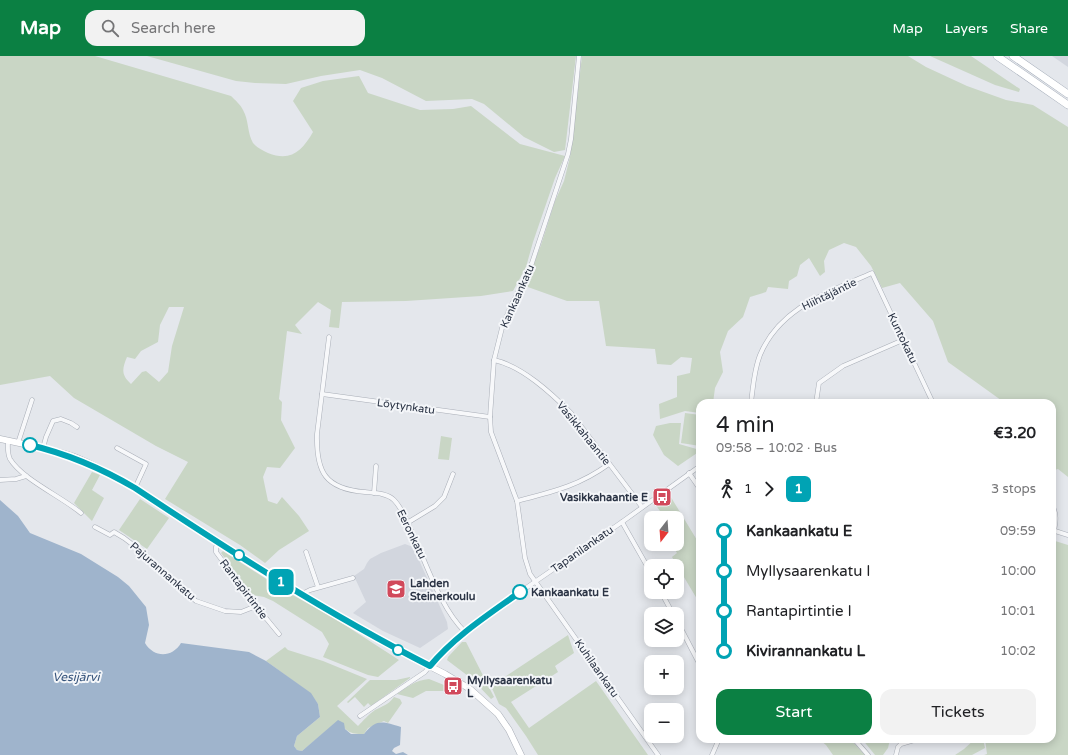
<!DOCTYPE html>
<html lang="en">
<head>
<meta charset="utf-8">
<style>
  body { margin:0; font-family:"Varela Round",sans-serif; background:#f2f2f2; color:#202124; height:100vh; display:flex; flex-direction:column; font-size:15px; white-space:nowrap }
  * { box-sizing:border-box; margin:0 }
  p { font-size:13px; color:#757577 }
  .icon { flex:none; width:22px; height:22px; fill:none; stroke:currentColor; stroke-width:2; stroke-linecap:round; stroke-linejoin:round }
  .map { position:relative; flex:1; overflow:hidden }
  .drawer { position:absolute; left:696px; top:343px; width:360px; height:344px; display:flex; flex-direction:column; background:#fff; border-radius:12px; box-shadow:0 2px 10px #0003 }
  .drawer>* { flex:none }
  .badge { padding:0 8px; border-radius:6px; font-size:14px; line-height:26px }
  .needle { width:26px; rotate:197deg }
  .buttons { position:absolute; left:644px; top:455px; display:grid; gap:8px }
  .buttons a { display:grid; place-items:center; width:40px; height:40px; border-radius:8px; background:#fff; box-shadow:0 2px 10px #0003; font-size:20px }
  .map>.badge { position:absolute; translate:-50% -50%; box-shadow:0 0 0 2px #fff }
  .legs { display:flex; align-items:center; gap:6px; height:44px; padding:0 20px; font-size:13px }
  .legs p { margin-inline-start:auto }
  .overview { display:flex; align-items:center; justify-content:space-between; height:68px; padding:0 20px }
  h1 { font-size:22px; font-weight:600; line-height:30px }
  .primary-button { display:flex; gap:8px; margin-top:auto; padding:8px 20px }
  .primary-button a { flex:1; height:46px; border-radius:12px; background:#0b8043; color:#fff; font-size:16px; font-weight:600; line-height:46px; text-align:center }
  .primary-button a+a { background:#f2f2f2; color:#202124 }
  ul { padding:0 20px; list-style:none }
  li { display:flex; align-items:center; gap:14px; height:40px; font-size:15px }
  li i { display:grid; place-items:center; width:6px; height:100%; margin:0 5px; background:currentColor }
  li i::after { content:''; width:10px; height:10px; margin:-5px; border:3px solid; border-radius:50%; background:#fff }
  li p { margin-inline-start:auto }
  li:first-child i { background:linear-gradient(#0000 50%,currentColor 0) }
  li:last-child i { background:linear-gradient(currentColor 50%,#0000 0) }
  header { display:flex; align-items:center; gap:24px; box-sizing:border-box; height:56px; padding:0 20px; background:#0b8043; color:#fff }
  header strong { font-size:19px }
  nav { display:flex; gap:22px; margin-inline-start:auto; font-size:14px }
  .search { width:280px; height:36px; background:#f2f2f2; display:flex; align-items:center; gap:10px; box-sizing:border-box; padding:0 14px; border-radius:12px; color:#757577; font-size:15px }
  .map>svg:first-child { display:block }
  .built { fill:#d2d6de }
  .green { fill:#c9d6c5; fill-rule:evenodd }
  .water { fill:#9fb4cc }
  .lines { fill:none; stroke-linecap:round; stroke-linejoin:round }
  .street-casing { stroke:#a9aeb7; stroke-width:5 }
  .secondary-casing { stroke:#a9aeb7; stroke-width:7 }
  .primary-casing { stroke:#a3abb8; stroke-width:8 }
  .street { stroke:#f7f8fa; stroke-width:4 }
  .secondary { stroke:#fff; stroke-width:6 }
  .primary { stroke:#fff; stroke-width:7 }
  .line-1-casing { stroke:#fff; stroke-width:9 }
  .line-1 { stroke:#00a3b4; stroke-width:6 }
  .stop-1-dot { fill:#fff; stroke:#00a3b4; stroke-width:2 }
  .labels { text-anchor:middle; stroke-width:4; stroke-linejoin:round; paint-order:stroke }
  .street-label { font-size:11px; fill:#2b3445; stroke:#f4f6f9 }
  .poi-label { font-size:11px; font-weight:bold; fill:#2b3445; stroke:#f4f6f9; text-anchor:start }
  .stop-label { font-size:11px; font-weight:bold; fill:#2b3445; stroke:#f4f6f9; text-anchor:start }
  .water-label { font-size:12px; font-style:italic; fill:#34527a; stroke:#f4f6f9 }
</style>
</head>
<body>
<header>
<strong>Map</strong>
<div class="search"><svg class="icon" aria-label="search" viewBox="0 0 24 24"><circle cx="10" cy="10" r="6"/><path d="M15 15l6 6"/></svg>Search here</div>
<nav><a>Map</a><a>Layers</a><a>Share</a></nav>
</header>
<div class="map">
<svg width="1068" height="699" viewBox="0 0 1068 699">
  <rect width="100%" height="100%" fill="#e4e7ec"/>
  <g class="built">
    <path d="M1052 0H1068V11Z"/>
    <path d="M405 488 413 491 447 566 448 573 420 592 383 575 353 557 366 546 354 520 364 513 367 507 370 503 381 497Z"/>
  </g>
  <g class="green">
    <path d="M0 0H95L231 40C235 44 241 49 243 54 249 64 247 77 253 87 257 92 263 94 268 97 291 106 302 95 313 76L293 45 301 32 323 25 359 20 368 37 420 54 453 53 471 50 520 88 565 100 555 122 533 186 526 211 513 235 481 240 406 245 342 246 339 272 329 271 331 254 318 246 295 269 302 278 287 275 279 343 282 346 281 364 295 392 280 412 267 411 263 421 268 445 277 448 282 441 299 460 309 475 279 494 265 507 240 489 165 443 188 406 156 390 74 342 50 320 0 329ZM169 251H184L172 290 168 316 159 326 146 315 142 316 131 328C121 319 122 313 127 301L135 303 141 295 158 286 160 269Z"/>
    <path d="M147 0H576L565 94 554 96 524 81 484 48 472 43 426 45 382 22 360 14 321 20 286 28 255 27 236 25Z"/>
    <path d="M582 0H908L926 11 967 30 1006 44 1033 49 1068 71V421L1058 413 1052 415V347H1005L948 306 933 265 900 227 882 232 871 210 856 191 844 187 829 194 824 205 825 216 820 220 809 202 800 209 797 220 789 225 788 233 768 231 766 236 750 241 743 261 728 275 720 296 723 316 715 332 713 347H700V357L685 355 660 363 659 348 677 341V320L690 317 692 302 681 301 671 309 657 308 655 293 606 290 599 245H567L525 230 541 189 555 145 564 125 570 101Z"/>
    <path d="M930 0H971L1020 33 1019 36 995 29Z"/>
    <path d="M685 357 700 359V390L681 387Z"/>
    <path d="M670 367H681L679 388 700 394V395L678 410 664 399 653 379 656 370Z"/>
    <path d="M441 380 452 382 449 404 438 403Z"/>
    <path d="M92 416 100 419 92 434 104 442 92 465 74 447Z"/>
    <path d="M669 438 700 489V548L672 501 677 497 671 488H677V462H665L655 448Z"/>
    <path d="M140 443 169 462 147 493 119 474Z"/>
    <path d="M1052 484 1068 489V699H984L987 698 985 683H1052Z"/>
    <path d="M223 495 280 532 334 562 399 604 378 621 368 619 323 601 329 588 322 576 273 545 264 541 252 539 224 501 221 497Z"/>
    <path d="M568 579 574 597 555 610 558 616 511 646 529 672 596 625 648 699H538L526 680 506 652 499 648 491 630Z"/>
    <path d="M462 586H466L494 641 491 643 472 623 447 604 448 601Z"/>
    <path d="M285 591 288 594 323 605 367 623 337 650 358 670C363 665 369 658 375 654 384 649 387 650 394 641L400 643 402 647 388 667 384 665 368 672 364 678C349 678 348 676 338 665L302 695 297 694 294 690 297 680 320 661 318 648 310 637 266 605Z"/>
    <path d="M410 621V622L371 650 368 647 364 651 355 641 348 647 347 646 370 624H396Z"/>
    <path d="M429 623 459 635H426L413 642 397 638C407 631 416 624 429 623Z"/>
    <path d="M819 683H850L865 699H833L826 689Z"/>
    <path d="M862 683H890L888 692 883 699H875Z"/>
    <path d="M975 683H983L985 692 972 699H955L964 693Z"/>
  </g>
  <path class="water" d="M0 444 18 460 30 477 81 498 118 521 129 530 146 551 149 569 145 587C154 602 172 602 181 587L249 596 266 605 311 637 318 648 320 661 297 680 294 690 297 694 302 695 338 664 344 667 345 673 351 678H364C377 662 383 666 401 671L400 689 394 692 392 695 396 698 403 696 408 699H0Z"/>
  <g class="lines">
    <g class="street-casing">
      <g id="street">
        <path d="M579 0 571 83 568 98 531 210 510 252 502 272 494 304 490 361 491 376 517 445 525 502 530 518 658 699"/>
        <path d="M329 281 317 378C316 416 325 433 365 436 375 437 387 437 394 444 402 452 409 469 413 479 428 511 440 551 465 576"/>
        <path d="M494 304C522 310 551 337 571 357L642 451"/>
        <path d="M322 338 490 361"/>
        <path d="M751 347C753 331 754 314 760 299 780 251 829 236 872 217L933 347"/>
        <path d="M816 347 819 327 843 310 903 284"/>
        <path d="M8 385C8 391 7 397 10 403 22 423 62 441 81 457"/>
        <path d="M18 387 32 344"/>
        <path d="M43 392 46 381 53 365 61 363 71 367 77 371"/>
        <path d="M117 392 146 408 135 432"/>
        <path d="M689 417 700 433"/>
        <path d="M0 424 16 423 26 420"/>
        <path d="M374 437 376 410"/>
        <path d="M517 445C552 436 579 430 609 408"/>
        <path d="M1052 449C1057 458 1056 465 1054 475"/>
        <path d="M622 466 651 517"/>
        <path d="M407 467 435 450 444 441 453 418"/>
        <path d="M95 471 110 479 114 476 124 482 145 498 178 530 196 545 225 555 241 556 256 550"/>
        <path d="M1052 474 1068 479"/>
        <path d="M218 486 216 491V496L256 550 279 578"/>
        <path d="M306 496 318 531"/>
        <path d="M661 536 673 558"/>
        <path d="M302 538 310 534 353 522"/>
        <path d="M677 565 700 609"/>
        <path d="M360 660 425 616 439 599 465 576 526 532 622 466 700 410"/>
        <path d="M854 683 868 699"/>
        <path d="M712 699 719 683"/>
        <path d="M896 699 898 691 901 688 918 683"/>
      </g>
    </g>
    <g class="secondary-casing">
      <path id="secondary" d="M0 383C24 388 48 393 72 400 94 408 114 420 135 432L281 526 394 592 445 618 470 633 498 658 509 674 521 699"/>
    </g>
    <g class="primary-casing">
      <g id="primary">
        <path d="M997 0 1068 49"/>
        <path d="M1013 0 1068 38"/>
      </g>
    </g>
    <use href="#street" class="street"/>
    <use href="#secondary" class="secondary"/>
    <use href="#primary" class="primary"/>
  </g>
  <g class="lines">
    <g class="line-1-casing">
      <path id="line-1" d="M30 389C68 398 101 412 135 432 230 495 328 558 430 610 455 580 488 559 520 536"/>
    </g>
    <use href="#line-1" class="line-1"/>
  </g>
  <defs>
    <g id="bus-square" transform="scale(1)"><rect x="-9" y="-9" width="18" height="18" rx="4" fill="#d1495b" stroke="#f4f6f9"/><path d="M-5-6H5V4H4V6H2V4H-2V6H-4V4H-5ZM-3.5-4V0h7V-4ZM-3.5 1.2v1.5H-2V1.2ZM2 1.2v1.5H3.5V1.2Z" fill="#fff"/></g>
    <g id="school-square" transform="scale(1)"><rect x="-9" y="-9" width="18" height="18" rx="4" fill="#d1495b" stroke="#f4f6f9"/><path d="M0-5L7-2L0 1L-7-2ZM-4 1L0 2.5L4 1V4Q0 6-4 4Z" fill="#fff"/></g>
  </defs>
  <g fill-rule="evenodd">
    <use href="#bus-square" x="662" y="441"/>
    <use href="#school-square" x="396" y="533"/>
    <use href="#bus-square" x="453" y="630"/>
  </g>
  <g class="stop-1-dot">
    <circle cx="30" cy="389" r="7"/>
    <circle cx="239" cy="499" r="5"/>
    <circle cx="520" cy="536" r="7"/>
    <circle cx="398" cy="594" r="5"/>
  </g>
  <g class="labels">
    <g class="street-label">
      <text transform="translate(829 238) rotate(-26)" y="4">Hiihtäjäntie</text>
      <text transform="translate(517 240) rotate(-66)" y="4">Kankaankatu</text>
      <text transform="translate(903 282) rotate(64)" y="4">Kuntokatu</text>
      <text transform="translate(406 350) rotate(8)" y="4">Löytynkatu</text>
      <text transform="translate(584 377) rotate(51)" y="4">Vasikkahaantie</text>
      <text transform="translate(412 478) rotate(64)" y="4">Eeronkatu</text>
      <text transform="translate(582 493) rotate(-35)" y="4">Tapanilankatu</text>
      <text transform="translate(163 515) rotate(41)" y="4">Pajurannankatu</text>
      <text transform="translate(244 533) rotate(53)" y="4">Rantapirtintie</text>
      <text transform="translate(597 612) rotate(55)" y="4">Kuhilaankatu</text>
    </g>
    <g class="poi-label">
      <text x="648" y="445" text-anchor="end">Vasikkahaantie E</text>
      <text x="410" y="531">Lahden<tspan x="410" dy="13">Steinerkoulu</tspan></text>
      <text x="467" y="628">Myllysaarenkatu<tspan x="467" dy="13">L</tspan></text>
    </g>
    <g class="stop-label">
      <text x="531" y="540">Kankaankatu E</text>
    </g>
    <g class="water-label">
      <text x="76" y="625">Vesijärvi</text>
    </g>
  </g>
</svg>
<div class="buttons">
<a><svg class="needle" viewBox="-14 -14 28 28"><path d="M0-13l5 13h-10z" fill="#e53935"/><path d="M0 13l5-13h-10z" fill="#757577"/></svg></a>
<a><svg class="icon" aria-label="locate" viewBox="0 0 24 24"><circle cx="12" cy="12" r="6"/><path d="M12 2v4M12 18v4M2 12h4M18 12h4"/></svg></a>
<a><svg class="icon" aria-label="layers" viewBox="0 0 24 24"><path d="M12 4l9 5-9 5-9-5zM3 14l9 5 9-5"/></svg></a>
<a>+</a>
<a>−</a>
</div>
<b class="badge" style="left:281px;top:526px;background:#00a3b4;color:#fff">1</b>
<section class="drawer">
<div class="overview"><div><h1>4 min</h1><p>09:58 – 10:02 · Bus</p></div><b>€3.20</b></div>
<div class="legs"><svg class="icon" aria-label="walk" viewBox="0 0 24 24"><circle cx="13" cy="4" r="2"/><path d="M13 8l-2 6 4 7M11 14l-3 7M7 12l3-4h3l4 4"/></svg>1<svg class="icon" aria-label="forward" viewBox="0 0 24 24"><path d="M9 5l7 7-7 7"/></svg><b class="badge" style="background:#00a3b4;color:#fff">1</b><p>3 stops</p></div>
<ul>
<li><i style="color:#00a3b4"></i><b>Kankaankatu E</b><p>09:59</p></li>
<li><i style="color:#00a3b4"></i><span>Myllysaarenkatu I</span><p>10:00</p></li>
<li><i style="color:#00a3b4"></i><span>Rantapirtintie I</span><p>10:01</p></li>
<li><i style="color:#00a3b4"></i><b>Kivirannankatu L</b><p>10:02</p></li>
</ul>
<div class="primary-button"><a>Start</a><a>Tickets</a></div>
</section>
</div>
</body>
</html>
